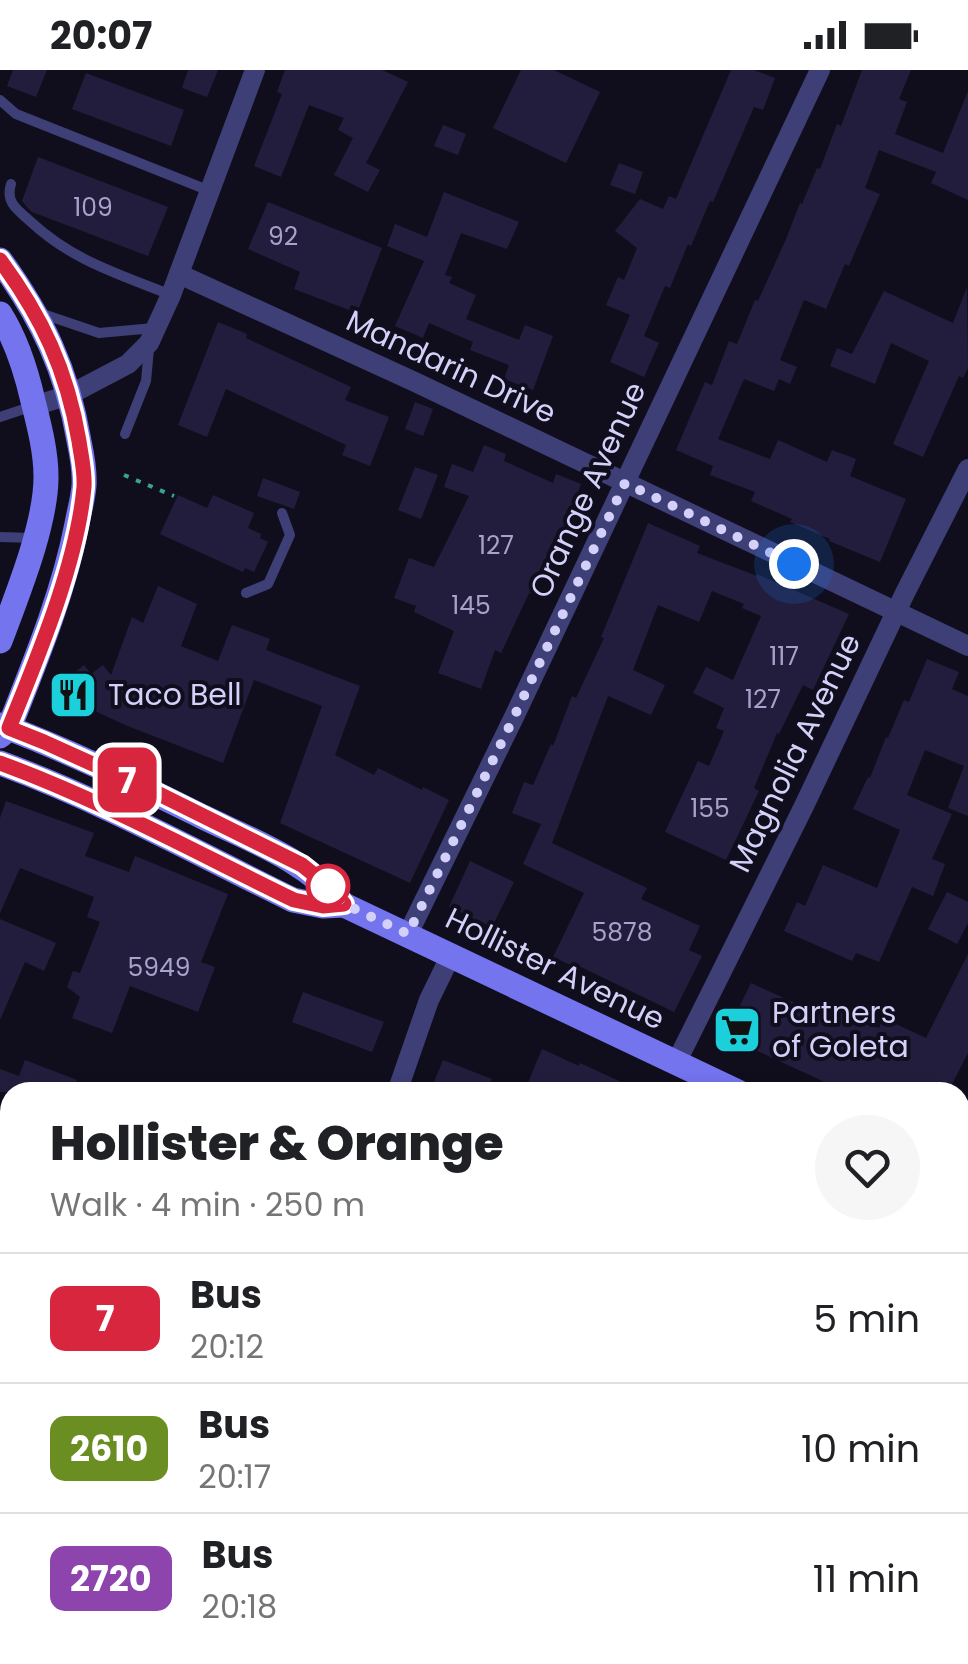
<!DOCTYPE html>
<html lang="en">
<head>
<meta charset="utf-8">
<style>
  body { margin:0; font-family:Poppins,sans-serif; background:#f6f6f6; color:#202124; height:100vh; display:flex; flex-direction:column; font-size:38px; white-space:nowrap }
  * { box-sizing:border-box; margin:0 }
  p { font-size:32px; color:#757577 }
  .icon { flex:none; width:55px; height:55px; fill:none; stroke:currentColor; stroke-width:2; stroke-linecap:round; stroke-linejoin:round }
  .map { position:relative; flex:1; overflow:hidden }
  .drawer { position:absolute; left:0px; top:1012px; width:970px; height:582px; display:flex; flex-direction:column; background:#fff; border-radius:30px 30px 0 0; box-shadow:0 5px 15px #0003 }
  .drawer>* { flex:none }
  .badge { padding:0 20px; border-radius:15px; font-size:35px; line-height:65px }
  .you { position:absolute; width:50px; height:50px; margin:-25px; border:8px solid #fff; border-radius:50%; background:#1a73e8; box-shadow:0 0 0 15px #1a73e833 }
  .map>.badge { position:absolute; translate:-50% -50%; box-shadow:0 0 0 5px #fff }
  .round { display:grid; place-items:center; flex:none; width:105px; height:105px; border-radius:52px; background:#f6f6f6 }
  .headline { display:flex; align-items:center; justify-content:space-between; height:170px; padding:0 50px }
  h1 { font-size:48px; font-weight:800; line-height:75px }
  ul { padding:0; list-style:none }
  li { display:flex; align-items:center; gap:30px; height:130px; padding:0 50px; border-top:2px solid #e0e0e0 }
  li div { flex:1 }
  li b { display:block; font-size:38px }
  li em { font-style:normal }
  li .badge { min-width:110px; font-weight:700; text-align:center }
  .status { display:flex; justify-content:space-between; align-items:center; height:70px; padding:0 50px; background:#fff; direction:ltr }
  .status svg { height:28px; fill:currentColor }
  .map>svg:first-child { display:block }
  .building { fill:#221d3c }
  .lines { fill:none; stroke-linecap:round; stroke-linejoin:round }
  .path { stroke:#3ba298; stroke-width:4; stroke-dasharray:5 8; stroke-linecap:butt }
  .service { stroke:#3f3f77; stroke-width:10 }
  .minor { stroke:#3f3f77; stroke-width:20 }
  .secondary { stroke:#7374ee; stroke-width:25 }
  .line-casing { stroke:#fff; stroke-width:22 }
  .line { stroke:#d7263d; stroke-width:15 }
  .walk { stroke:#d3d0f9; stroke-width:10; stroke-dasharray:0 18 }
  .stop-dot { fill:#fff; stroke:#d7263d; stroke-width:5 }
  .labels { text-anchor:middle; stroke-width:8; stroke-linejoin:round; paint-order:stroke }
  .number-label { font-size:25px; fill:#a7a3ca }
  .street-label { font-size:30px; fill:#d3d0f9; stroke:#100e1d }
  .poi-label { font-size:30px; fill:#d3d0f9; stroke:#100e1d; text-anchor:start }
</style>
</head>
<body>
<div class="status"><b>20:07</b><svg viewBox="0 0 49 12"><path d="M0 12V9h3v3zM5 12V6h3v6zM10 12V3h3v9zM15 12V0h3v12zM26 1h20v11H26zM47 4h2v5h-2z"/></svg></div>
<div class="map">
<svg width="968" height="1594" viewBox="0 0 968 1594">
  <rect width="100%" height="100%" fill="#100e1d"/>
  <g class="building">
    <path d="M13 0H47L36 27 7 16Z"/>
    <path d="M188 0H218L207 27 182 18Z"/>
    <path d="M285 0H382L408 12 366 93 380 100 368 122 334 105 353 68 338 60 344 48 309 35 281 107 254 96 282 24 277 22Z"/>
    <path d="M521 0H554L600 22 566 93 493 58Z"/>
    <path d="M731 0H754L775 8 763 40 754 37 713 132 710 131 691 176 688 174 670 218 665 216 644 266 659 273 644 307 610 292 630 245 606 235 618 207 624 210 637 178 615 161 640 129 663 139 669 126 676 129Z"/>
    <path d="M862 0H911L899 29 907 32 895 64 943 83 968 21V130L931 113 936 102 879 80 865 118 880 124 849 196 845 194 826 239 804 230 780 290 797 297 790 314 779 309 774 321 744 309 718 369 770 389 778 370 827 392 832 380 856 389 850 406 906 429 880 492 829 471 830 469 790 452 792 449 751 431 755 422 710 405 713 396 676 380 705 312 712 315 729 271 737 274 755 230 758 231 786 169 800 133 802 134 817 98 820 99 837 54 841 56Z"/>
    <path d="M86 3 184 40 171 76 72 39Z"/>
    <path d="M443 55 466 64 458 85 434 76Z"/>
    <path d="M38 87 168 137 148 186 32 142 27 137 22 131Z"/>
    <path d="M619 93 643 102 635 124 610 115Z"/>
    <path d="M444 122 519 152 507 179 461 163 445 205 452 207 449 213 476 225 466 249 519 270 525 255 553 266 533 320 504 309 509 295 470 280 473 272 429 253 423 268 395 256 424 191 387 176 395 154 427 167Z"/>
    <path d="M268 132 382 178 359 238 351 235 349 240 294 219 300 202 248 179Z"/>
    <path d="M967 217 968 298 963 308 959 306 923 387 893 374 929 291 891 273 875 314 830 296 837 278 852 284 884 221 953 253Z"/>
    <path d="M218 252 247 264 246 268 351 317 345 330 389 347 370 396 342 385 346 375 226 319 207 367 178 355Z"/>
    <path d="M415 332 433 339 423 366 405 359Z"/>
    <path d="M484 375 506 384 504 391 553 413 556 404 581 414 560 469 557 468 530 524 529 523 501 583 495 580 481 619 438 603 454 561 414 542 416 536 394 528 409 488 434 497 469 426 444 417 452 394 473 402Z"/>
    <path d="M415 397 438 405 421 449 398 440Z"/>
    <path d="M263 408 300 422 294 439 257 426Z"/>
    <path d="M178 425 207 438 213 425 254 443 248 458 261 464 260 468 268 472 254 502 245 498 243 502 160 464Z"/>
    <path d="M648 453 700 476 697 483 757 506V504L849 544 813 620 803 615 779 664 777 663 754 718 759 721 726 790 665 762 698 691 709 696 724 661 716 658 724 638 693 623 706 597 733 610 761 546 742 538 744 534 712 521 699 552 658 535 633 600 665 615 651 645 608 626 552 773 647 818 641 829 700 856 689 880 702 886 674 942 581 897 579 899 553 887 584 823 523 794 541 754 512 743 524 712 533 715 551 674 553 676 572 626 576 628 604 568 601 567Z"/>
    <path d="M158 516 197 534 181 576 218 591 232 555 270 569 266 580 360 616 335 685 374 705 378 698 422 720 423 717 449 730 410 813 280 753 322 636 254 610 223 693 125 655 80 634 72 641 54 619 84 595 91 604 103 595 111 605 132 547 143 553Z"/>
    <path d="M927 589 959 602 952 619 968 626V746L948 738 964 696 925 680 907 725 952 744 932 789 945 794 933 826 912 817 879 892 856 883 852 891 784 861 797 832 805 836 823 795 877 818 900 760 853 739 868 707 870 708 886 667 888 668 904 630 909 632Z"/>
    <path d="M6 731 94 763 85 786 129 802 135 786 228 824 201 892 215 897 198 942 130 916 112 963 72 948 80 927 67 917 73 901 80 903 100 852 87 847 94 827 20 798 0 843V748Z"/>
    <path d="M470 791 514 812 492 857 449 837Z"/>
    <path d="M947 822 968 832V853L957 874 928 859Z"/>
    <path d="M0 849 56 873 44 901 25 892 0 950Z"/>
    <path d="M968 884V983L948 1022H846L725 966 751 913 832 950 840 933 858 942 855 947 879 958 883 948 926 968Z"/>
    <path d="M303 922 384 952 372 982 292 952Z"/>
    <path d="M542 979 579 996 580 993 643 1022H524Z"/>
    <path d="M25 990 77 1010 72 1022H0V999L19 1006Z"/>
    <path d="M443 990 492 1009 487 1022H430Z"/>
  </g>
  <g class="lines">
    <path class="path" d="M124 405 174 426"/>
    <g class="service">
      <path d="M0 30 16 44 210 121"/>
      <path d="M11 114C5 133 18 140 31 152 73 191 119 204 171 225"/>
      <path d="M40 243 99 263 154 258"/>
      <path d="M0 347 33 336"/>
      <path d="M125 364 146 311 149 279"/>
      <path d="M0 467 33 468"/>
      <path d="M246 523 268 514 290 465 282 443"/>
      <path d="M960 1055 968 1059"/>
      <path d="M960 1226 968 1229"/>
      <path d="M960 1275 968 1278"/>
      <path d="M960 1511 968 1519"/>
      <path d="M960 1528 968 1527"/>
      <path d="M178 1594 181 1585"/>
    </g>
    <g class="minor">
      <path d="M179 204 415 312 968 576"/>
      <path d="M34 336 69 325 128 294 149 273 171 225 255 0"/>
      <path d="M408 864 514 647 820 0"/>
      <path d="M676 993 804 736 905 523 968 399"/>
      <path d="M397 1022 429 930 451 885"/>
      <path d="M960 1420 968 1399"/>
      <path d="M0 1498 10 1502"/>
      <path d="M225 1585 249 1594"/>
      <path d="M521 1594 525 1585"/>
      <path d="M892 1594 896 1585"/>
    </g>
    <g class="secondary">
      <path d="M0 190C42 248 67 300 79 371 82 385 85 401 84 416 83 429 79 442 77 454 63 525 35 592 9 658L0 666"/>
      <path d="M0 244C17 271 26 300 33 331 39 355 46 381 46 407 46 455 17 525 0 571"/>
      <path d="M0 655C70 681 136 714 203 747 255 772 306 790 344 835L738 1022"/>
      <path d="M0 693C101 730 197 783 293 830L323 836 344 835"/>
      <path d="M960 1129 968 1132"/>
    </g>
  </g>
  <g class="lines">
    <g class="line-casing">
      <path id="line" d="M0 190C42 247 67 300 79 371 81 386 85 401 84 417 77 494 38 586 9 658L44 672 157 723 302 795 328 816 344 834 323 836 294 830C197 783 101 730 0 693"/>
    </g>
    <use href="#line" class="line"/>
    <path class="walk" d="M328 816 344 834 408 864 514 647 625 413 794 494"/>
  </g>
  <defs>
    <g id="restaurant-square" transform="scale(2.5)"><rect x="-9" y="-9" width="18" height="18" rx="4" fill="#1bcfdb" stroke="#100e1d"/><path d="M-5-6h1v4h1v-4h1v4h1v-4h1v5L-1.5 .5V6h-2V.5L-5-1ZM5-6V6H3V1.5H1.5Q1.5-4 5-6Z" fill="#111"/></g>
    <g id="supermarket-square" transform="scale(2.5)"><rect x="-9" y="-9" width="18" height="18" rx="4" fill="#1bcfdb" stroke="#100e1d"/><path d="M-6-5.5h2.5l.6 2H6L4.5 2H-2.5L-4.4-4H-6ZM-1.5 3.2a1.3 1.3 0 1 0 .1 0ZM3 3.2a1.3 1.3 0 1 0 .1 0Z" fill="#111"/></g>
  </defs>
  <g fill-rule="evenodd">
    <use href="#restaurant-square" x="73" y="625"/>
    <use href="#supermarket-square" x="737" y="960"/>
  </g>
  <circle class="stop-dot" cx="328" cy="816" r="20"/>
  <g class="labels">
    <g class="number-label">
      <text x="93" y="146">109</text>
      <text x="283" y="175">92</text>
      <text x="496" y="484">127</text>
      <text x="471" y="544">145</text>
      <text x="784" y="595">117</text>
      <text x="763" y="638">127</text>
      <text x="710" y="747">155</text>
      <text x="622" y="871">5878</text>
      <text x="159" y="906">5949</text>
    </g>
    <g class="street-label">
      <text transform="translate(451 297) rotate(25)" y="10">Mandarin Drive</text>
      <text transform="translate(588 420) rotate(-65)" y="10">Orange Avenue</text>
      <text transform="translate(795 683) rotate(-64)" y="10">Magnolia Avenue</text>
      <text transform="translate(555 899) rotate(26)" y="10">Hollister Avenue</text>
    </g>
    <g class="poi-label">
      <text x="108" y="635">Taco Bell</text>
      <text x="772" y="953">Partners<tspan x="772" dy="34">of Goleta</tspan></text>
    </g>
  </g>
</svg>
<div class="you" style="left:794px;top:494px"></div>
<b class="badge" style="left:127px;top:710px;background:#d7263d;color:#fff">7</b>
<section class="drawer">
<div class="headline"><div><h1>Hollister &amp; Orange</h1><p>Walk · 4 min · 250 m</p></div><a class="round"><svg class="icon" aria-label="heart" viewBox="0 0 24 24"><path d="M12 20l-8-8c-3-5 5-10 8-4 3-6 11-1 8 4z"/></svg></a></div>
<ul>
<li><span class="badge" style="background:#d7263d;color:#fff">7</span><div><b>Bus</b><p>20:12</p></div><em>5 min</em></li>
<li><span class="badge" style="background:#6b8e23;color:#fff">2610</span><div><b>Bus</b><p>20:17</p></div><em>10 min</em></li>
<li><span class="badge" style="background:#8e44ad;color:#fff">2720</span><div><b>Bus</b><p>20:18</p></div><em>11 min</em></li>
</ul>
</section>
</div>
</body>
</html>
